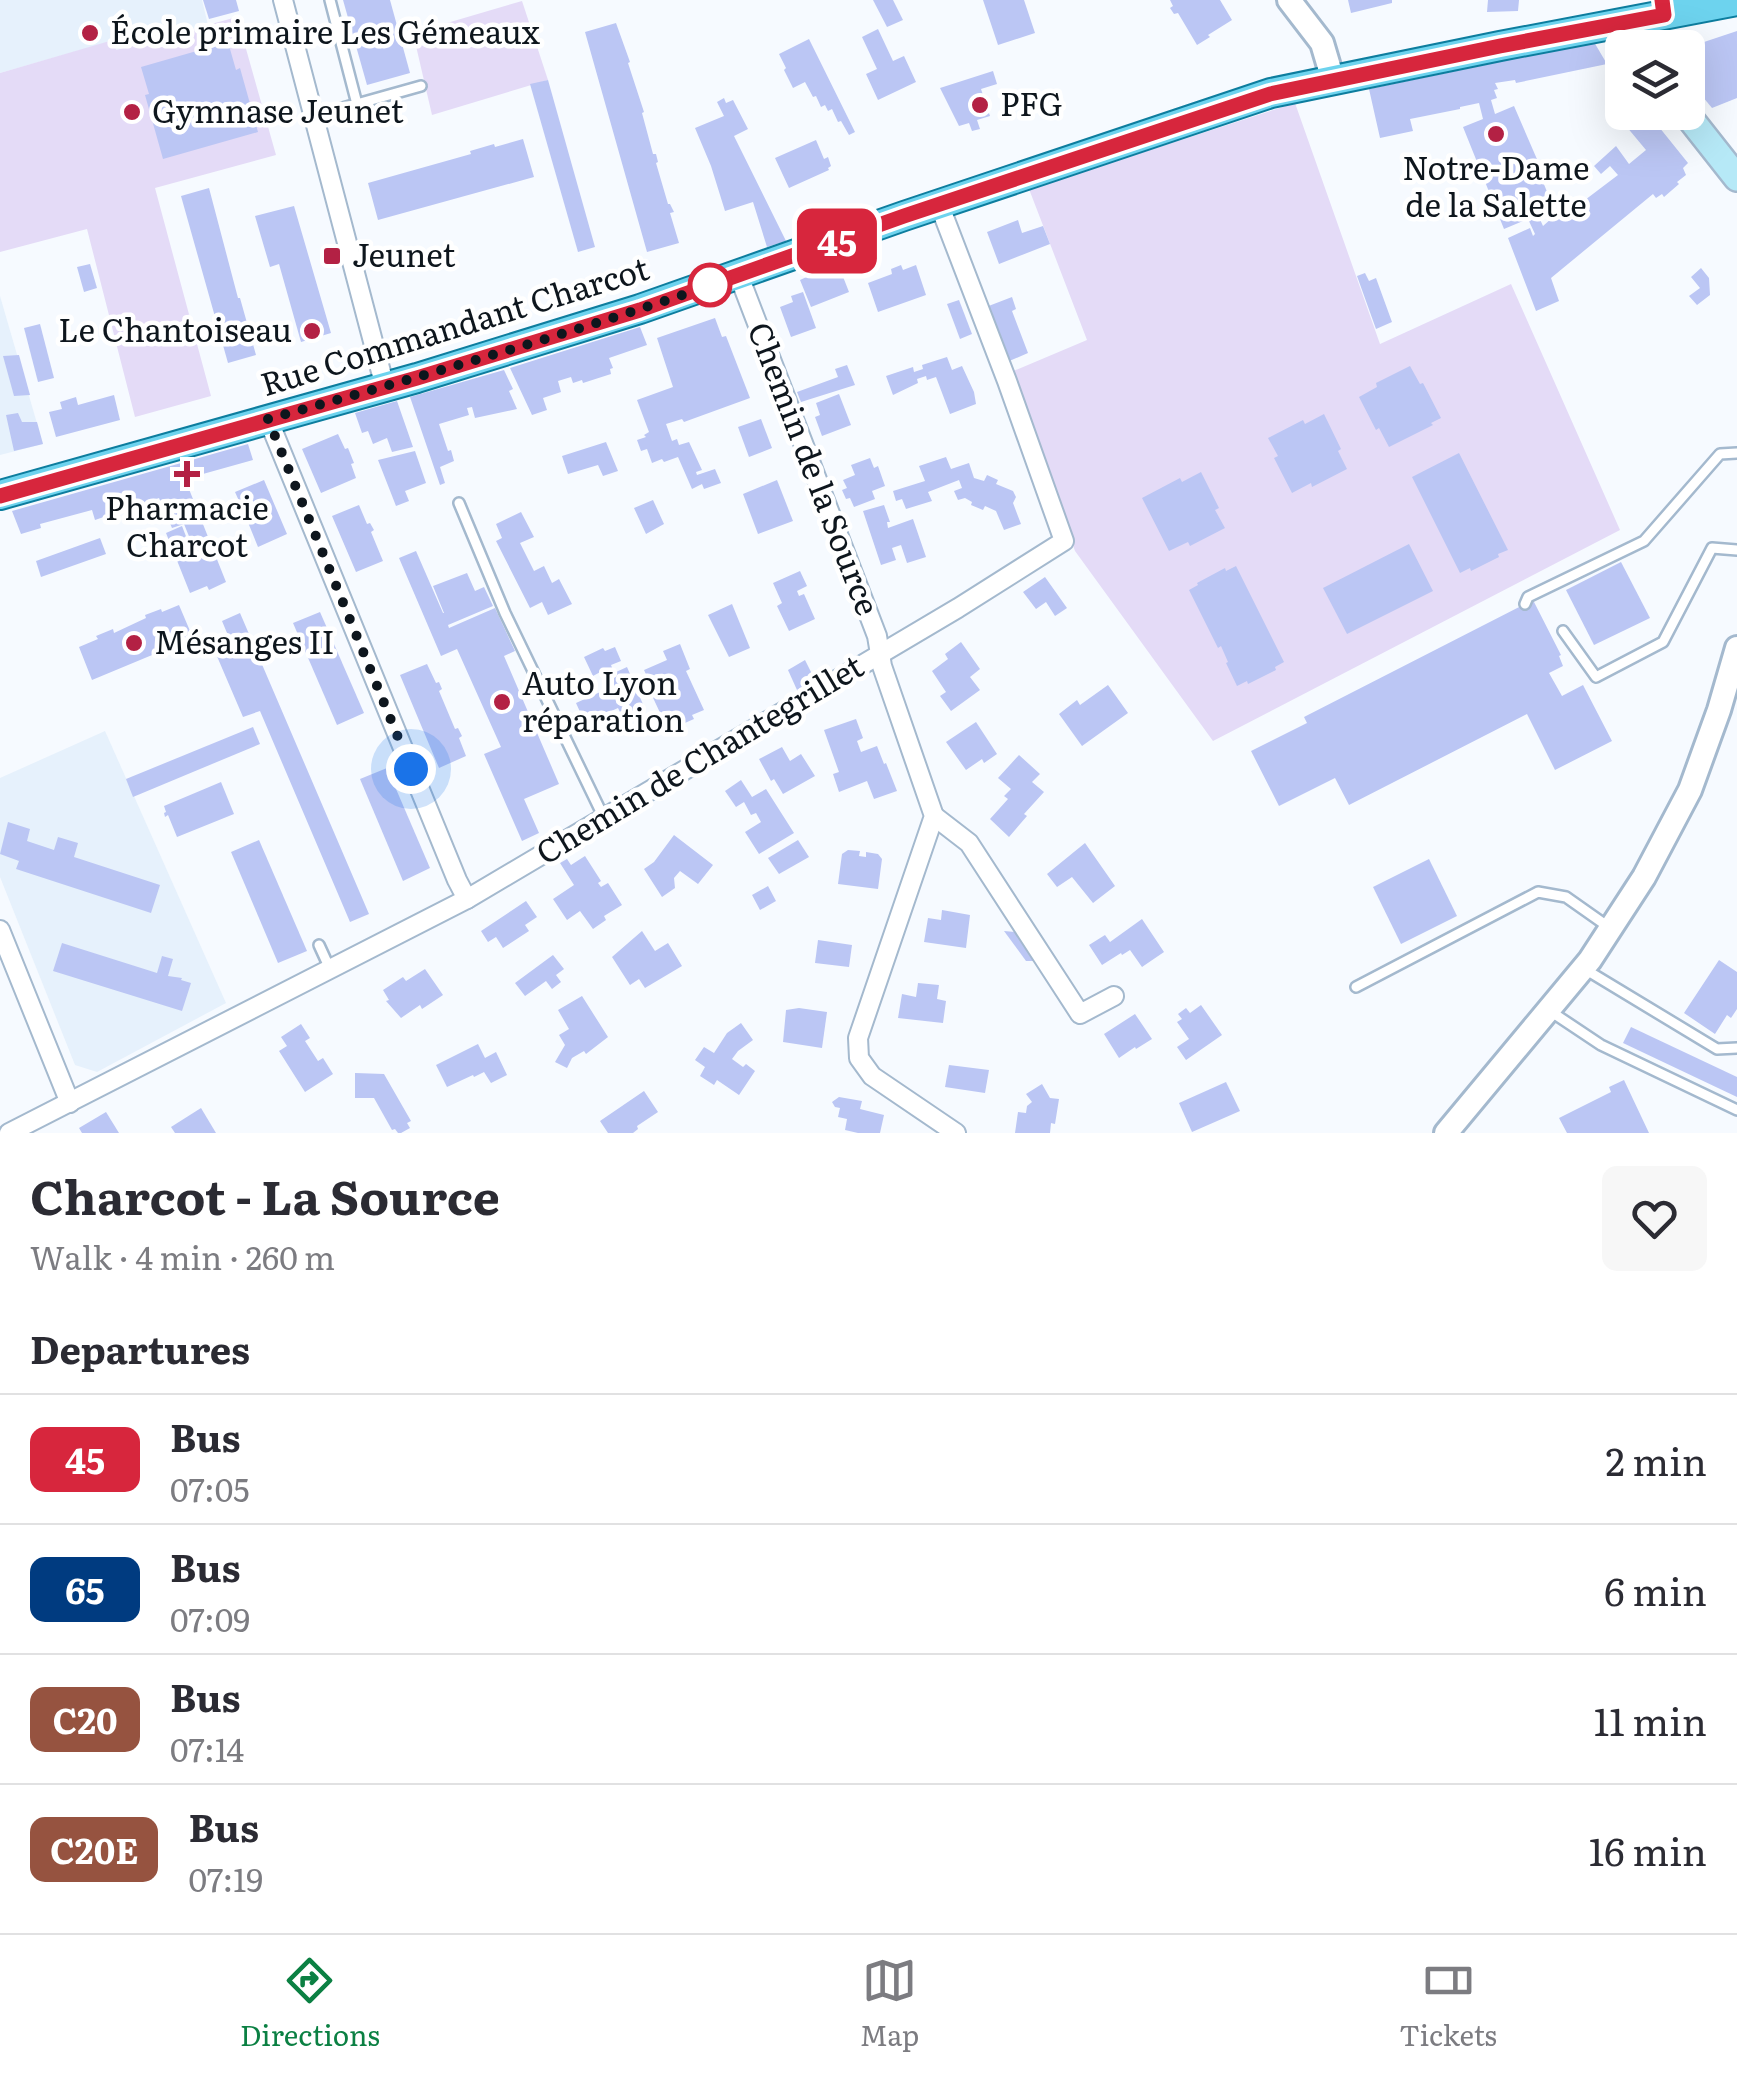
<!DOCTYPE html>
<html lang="en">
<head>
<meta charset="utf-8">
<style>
  body { margin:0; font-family:Literata,serif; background:#f7f7f7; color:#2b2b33; height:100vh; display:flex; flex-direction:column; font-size:38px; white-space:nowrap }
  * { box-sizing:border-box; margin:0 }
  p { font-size:32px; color:#7c7c81 }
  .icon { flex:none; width:55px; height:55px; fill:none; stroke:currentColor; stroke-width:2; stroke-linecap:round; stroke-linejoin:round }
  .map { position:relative; height:1133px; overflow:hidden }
  .panel { display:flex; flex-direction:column; background:#fff; flex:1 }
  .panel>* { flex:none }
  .badge { padding:0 20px; border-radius:15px; font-size:35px; line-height:65px }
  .tools { position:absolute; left:1605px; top:30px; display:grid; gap:20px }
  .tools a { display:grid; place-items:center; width:100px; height:100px; border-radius:15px; background:#fff; box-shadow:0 10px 40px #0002; font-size:50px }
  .you { position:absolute; width:50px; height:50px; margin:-25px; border:8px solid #fff; border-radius:50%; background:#1a73e8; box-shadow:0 0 0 15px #1a73e833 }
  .map>.badge { position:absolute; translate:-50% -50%; box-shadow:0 0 0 5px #fff }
  h2 { padding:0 30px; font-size:38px; line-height:90px }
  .round { display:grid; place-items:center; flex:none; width:105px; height:105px; border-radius:15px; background:#f7f7f7 }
  .summary { display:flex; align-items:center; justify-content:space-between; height:170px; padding:0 30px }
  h1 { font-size:48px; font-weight:700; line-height:75px }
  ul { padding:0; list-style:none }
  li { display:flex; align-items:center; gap:30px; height:130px; padding:0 30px; border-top:2px solid #e1e1e2 }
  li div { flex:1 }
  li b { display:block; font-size:38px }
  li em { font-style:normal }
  li .badge { min-width:110px; font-weight:700; text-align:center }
  .tabs { display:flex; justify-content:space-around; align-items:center; height:140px; border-top:2px solid #e1e1e2; background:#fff; font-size:28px; color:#7c7c81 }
  .tabs a { display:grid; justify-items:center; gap:5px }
  .tabs .on { color:#0b8043 }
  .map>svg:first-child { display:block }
  .built { fill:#e6f1fc }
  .green { fill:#e4dbf7 }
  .building { fill:#bbc6f4 }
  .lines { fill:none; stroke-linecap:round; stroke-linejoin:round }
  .service-casing { stroke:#a4b9ce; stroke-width:14 }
  .minor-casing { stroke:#a4b9ce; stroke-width:22 }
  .tertiary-casing { stroke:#a4b9ce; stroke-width:28 }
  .secondary-casing { stroke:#a4b9ce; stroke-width:30 }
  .primary-casing { stroke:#0d7d9e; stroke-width:32 }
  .service { stroke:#fff; stroke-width:9 }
  .minor { stroke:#fff; stroke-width:18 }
  .tertiary { stroke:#fff; stroke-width:22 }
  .secondary { stroke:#b6e9f7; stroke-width:25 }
  .primary { stroke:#6dd3ee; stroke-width:28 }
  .line-casing { stroke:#fff; stroke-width:22 }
  .line { stroke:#d7263d; stroke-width:15 }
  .walk { stroke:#0e161d; stroke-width:10; stroke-dasharray:0 18 }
  .poi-dot { fill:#b32144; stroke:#fff; stroke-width:4 }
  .stop-dot { fill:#fff; stroke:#d7263d; stroke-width:5 }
  .labels { text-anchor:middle; stroke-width:9; stroke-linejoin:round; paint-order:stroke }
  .poi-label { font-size:32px; fill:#0e161d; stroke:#fff; text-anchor:start }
  .street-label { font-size:32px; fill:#0e161d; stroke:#fff }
</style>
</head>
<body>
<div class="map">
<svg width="1737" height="1133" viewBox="0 0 1737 1133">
  <rect width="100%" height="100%" fill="#f6faff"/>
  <g class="built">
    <path d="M0 0H202L208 25 115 50 112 41 0 73Z"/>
    <path d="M0 296 43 444 0 455Z"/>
    <path d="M105 731 226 1003 97 1072 75 1065 0 877V778Z"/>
  </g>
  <g class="green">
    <path d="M522 1 548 80 432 115 413 33Z"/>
    <path d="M237 17 276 155 155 188 211 396 135 417 87 229 0 252V73L113 40 116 50Z"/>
    <path d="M1295 103 1380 344 1511 284 1620 530 1213 741 1075 551 1011 372 1087 340 1029 189Z"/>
  </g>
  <g class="building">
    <path d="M203 0H236L239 11 209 19Z"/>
    <path d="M343 0H390L410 73 367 85Z"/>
    <path d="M873 0H893L903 20 887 27Z"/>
    <path d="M983 0H1024L1035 33 998 45Z"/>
    <path d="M1170 0H1220L1232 20 1208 35 1210 37 1197 45 1178 13 1174 14 1170 8 1173 6Z"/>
    <path d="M1348 0H1392V3L1351 13Z"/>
    <path d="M1488 0H1519L1518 11 1487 12Z"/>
    <path d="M616 23 630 62 628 63 644 112 642 113 653 154H656L658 162 656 163 668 204H670L674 212 670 213 679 243 647 252 585 32Z"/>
    <path d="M878 29 893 61 904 56 916 82 878 100 866 74 877 69 862 37Z"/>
    <path d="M1737 31V98L1712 108 1688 79 1689 47Z"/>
    <path d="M809 39 855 132 849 135 841 121 838 122 832 109 828 111 825 105 821 107 816 96 813 97 805 82 793 88 784 70 786 68 779 54Z"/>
    <path d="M228 42 236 70 240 68 258 132 163 159 145 95 149 94 141 67Z"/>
    <path d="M1594 42 1607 64 1516 83 1515 80 1495 83 1498 89 1494 90 1497 98 1491 100 1495 114 1514 106 1546 180 1543 182 1553 206 1545 208 1547 212 1538 215 1543 226 1569 203 1572 210 1579 201 1581 203 1618 175 1610 166 1601 174 1594 166 1616 146 1629 164 1646 150 1626 126 1641 112H1647L1688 163 1683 168 1686 175 1677 182 1679 184 1664 197 1662 194 1656 198 1653 194 1551 278 1559 301 1536 311 1508 238 1530 228 1533 236 1535 234 1528 219 1504 229 1463 127 1483 119 1479 103 1460 107V109L1410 119 1413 131 1380 138 1369 89Z"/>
    <path d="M993 71 997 84 981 89 990 116 977 120 980 129 972 131 969 123 959 126 940 88Z"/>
    <path d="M548 80 595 247 578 252 530 84Z"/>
    <path d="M724 98 726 103 733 100 748 129 734 136 786 241 767 247 753 202 725 211 711 166 695 128 724 116 717 102Z"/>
    <path d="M523 139 534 177 378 220 368 183 471 154 470 151 494 144 495 147Z"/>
    <path d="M816 140 824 159 828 157 831 166 828 168 829 170 789 188 775 158Z"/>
    <path d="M209 188 238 298H240L256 355 228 363 181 196Z"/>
    <path d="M294 206 331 333 301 342 279 264 270 267 255 216Z"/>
    <path d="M1018 220 1022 233 1043 226 1050 244 999 264 987 232Z"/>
    <path d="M90 264 97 288 84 292 77 267Z"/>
    <path d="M901 265 903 270 916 265 926 295 878 312 868 283 892 274 891 269Z"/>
    <path d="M1701 268 1709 278 1710 295 1697 305 1689 296 1700 288 1691 277Z"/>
    <path d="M824 269 827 274 840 269 849 292 811 307 800 280Z"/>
    <path d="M1365 273 1369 281 1376 278 1392 322 1376 329 1357 276Z"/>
    <path d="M803 292 816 328 791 337 780 307 793 302 791 296Z"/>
    <path d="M1012 297 1016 309 1012 311 1028 353 1007 362 986 307Z"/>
    <path d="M959 300 972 334 960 339 947 304Z"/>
    <path d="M715 318 722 337 726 336 750 398 684 422 682 419 666 424 672 441 677 439 679 445 689 442 702 470 696 472 697 475 715 469 721 483 704 489 702 484 692 489 678 457 664 462 662 459 652 463 647 449 641 451 637 440 646 437 644 435 649 432 637 400 673 387 657 338Z"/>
    <path d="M40 324 54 378 38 382 24 328Z"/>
    <path d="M640 327 647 345 609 358 613 368 610 369 611 374 583 383 582 380 573 383 571 377 558 381 561 392 543 398 547 410 532 415 510 368Z"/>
    <path d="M19 355 30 395 14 396 3 356Z"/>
    <path d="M947 357 952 370 962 366 974 392 976 404 950 414 936 377 927 380 926 376 917 379 918 383 893 395 886 376 913 367 914 372 923 369 922 365Z"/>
    <path d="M847 365 855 385 801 402 797 392 838 377 835 369Z"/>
    <path d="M1410 366 1420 384 1423 383 1441 418 1431 423 1433 425 1389 447 1379 428 1376 430 1359 397 1377 387 1376 383Z"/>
    <path d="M504 370 513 389 509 391 517 409 475 418 472 407 467 408 469 415 439 424 448 451 451 450 454 461 440 467 445 483 440 485 410 397Z"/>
    <path d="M839 394 851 425 822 436 815 417 820 415 816 403Z"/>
    <path d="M114 395 120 420 56 437 49 412 62 409 60 402 76 397 78 405Z"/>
    <path d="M397 401 413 447 392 452 387 438 373 444 368 431 362 433 355 413Z"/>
    <path d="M18 413 22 422H37L43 444 14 451 6 415Z"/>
    <path d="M1324 414 1341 449 1338 451 1347 469 1312 487 1311 483 1292 493 1274 458 1278 456 1268 438 1303 420 1305 424Z"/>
    <path d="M761 419 772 448 749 457 738 427Z"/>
    <path d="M338 434 345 449 348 448 354 463 351 464 356 478 321 493 302 449Z"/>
    <path d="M606 442 618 471 603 476 598 465 568 474 562 456Z"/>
    <path d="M248 444 253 460 185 479 226 582 209 590 207 586 190 593 166 533 182 526 194 557 197 556 184 524 172 528 159 498 95 520 92 510 40 524 41 528 21 534 12 511Z"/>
    <path d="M415 451 426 483 405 491 409 501 396 506 378 460Z"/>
    <path d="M1459 453 1508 550 1498 554 1499 557 1471 571 1470 568 1460 573 1412 477Z"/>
    <path d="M946 457 951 469 969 463 974 478 984 481 987 475 998 480 996 484 1013 491 1016 497 1013 503 1021 524 1004 530 996 511 985 506 983 510 971 505 972 502 965 498 958 500 954 491 962 488 959 480 928 492 932 501 906 509 902 499 896 501 893 491 925 481 919 466Z"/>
    <path d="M870 458 874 468 878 466 885 486 872 491 875 499 854 507 850 498 846 499 842 490 847 488 843 480 855 475 851 465Z"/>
    <path d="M1201 472 1219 508 1215 510 1225 528 1190 546 1188 542 1169 551 1142 498 1180 478 1182 482Z"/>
    <path d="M264 480 287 534 258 547 247 520 243 521 238 512 243 510 235 492Z"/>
    <path d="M777 480 793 521 758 534 743 494Z"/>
    <path d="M653 500 664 524 646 534 634 508Z"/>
    <path d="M359 505 367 524 370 523 374 530 371 532 383 561 356 572 332 516Z"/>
    <path d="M884 505 890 522H887L888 528 913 519 926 557 907 563 901 545 892 548 896 560 881 565 863 511Z"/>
    <path d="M521 512 534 537 520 543 534 571 544 566 552 583 559 579 572 604 548 615 542 602 530 608 496 541 502 538 496 524Z"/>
    <path d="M100 538 106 554 41 577 36 561Z"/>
    <path d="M1409 544 1433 591 1347 634 1323 588Z"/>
    <path d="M416 551 443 613H444L433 586 467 573 475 591 484 587 493 606 448 625 449 628 495 608 515 651 504 656 559 784 524 799 539 833 522 841 484 754 501 747 457 649 441 656 399 558Z"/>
    <path d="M1621 562 1650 618 1594 645 1566 590Z"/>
    <path d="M1236 566 1284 662 1275 667 1276 670 1248 684 1247 681 1237 686 1226 663 1228 662 1221 646 1218 648 1189 590 1198 585 1197 583 1225 568 1226 571Z"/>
    <path d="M800 571 807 586 797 591 799 596 804 594 815 619 789 631 777 606 782 603 773 583Z"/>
    <path d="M1045 577 1067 608 1055 616 1046 602 1036 609 1023 592Z"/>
    <path d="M1533 600 1561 655 1559 656 1563 666 1549 673 1562 696 1583 685 1612 741 1555 770 1527 714 1349 805 1335 778 1279 806 1251 751 1307 723 1304 717Z"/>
    <path d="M732 604 750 648 729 657 708 615Z"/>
    <path d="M179 605 193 638 92 680 79 647 98 639 96 636 113 629 114 633 146 618 145 615 161 609 162 612Z"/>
    <path d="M320 612 364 713 337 725 293 623Z"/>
    <path d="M240 613 369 914 350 922 260 711 243 717 210 640 227 633 222 621Z"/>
    <path d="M961 642 980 669 970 677 980 690 951 711 940 696 946 692 932 671 948 659 945 654Z"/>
    <path d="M680 644 690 669 686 671 704 710 692 715 694 719 678 726 674 717 667 721 664 716 662 717 648 687 651 685 644 670 667 660 663 651Z"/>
    <path d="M615 647 621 661 611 665 614 673 627 667 645 709 623 718 618 708 585 723 576 703 609 688 604 670 593 676 584 657 603 648 605 651Z"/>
    <path d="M805 660 815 680 797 690 788 670Z"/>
    <path d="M427 664 436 683 439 682 442 689 439 691 455 729 458 728 462 736 459 738 466 756 439 768 400 675Z"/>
    <path d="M1108 685 1128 713 1082 746 1059 714 1077 700 1080 705Z"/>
    <path d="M856 719 863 738 857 741 861 752 877 746 884 764 886 763 897 791 874 799 867 781 839 792 833 774 839 772 824 730Z"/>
    <path d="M976 722 997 754 984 763 982 759 966 770 946 742Z"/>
    <path d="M253 727 260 744 133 797 126 779Z"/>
    <path d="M782 747 790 761 801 754 815 776 783 794 774 779 771 781 759 759Z"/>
    <path d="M1019 755 1040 774 1032 782 1044 792 1024 814 1027 816 1009 837 990 819 1008 799 1004 796 1011 789 998 778Z"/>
    <path d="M387 768 430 868 403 881 360 779Z"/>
    <path d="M741 780 752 797 766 789 794 833 759 854 745 832 761 822 756 813 751 815 744 802 736 807 725 791Z"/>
    <path d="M221 782 234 814 177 837 168 815 165 817 164 813 166 812 164 806Z"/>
    <path d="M8 822 30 829 27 841 54 850 58 837 78 843 74 857 160 885 151 913 16 869 19 861 0 854Z"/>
    <path d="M674 835 713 865 698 884 680 871 674 878 675 888 662 897 644 869 654 862Z"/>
    <path d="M259 840 307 951 278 963 231 852Z"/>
    <path d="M798 840 809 857 779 874 768 858Z"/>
    <path d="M1085 843 1115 886 1093 903 1072 877 1057 887 1047 874Z"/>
    <path d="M848 850 860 851 859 856 866 857V852L878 854 882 859 878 889 838 884 842 854Z"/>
    <path d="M585 856 601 881 598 883 601 887 608 883 622 905 604 916 606 920 593 929 580 911 567 920 553 899 574 885 560 863 567 859 571 865Z"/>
    <path d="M1429 859 1457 916 1401 944 1373 887Z"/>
    <path d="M768 886 776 901 760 910 752 895Z"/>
    <path d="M526 901 537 917 525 925 529 931 503 948 496 937 488 942 481 931Z"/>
    <path d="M942 910 970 915 966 948 924 942 928 918 941 920Z"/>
    <path d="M1142 919 1164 952 1142 967 1130 950 1122 955 1121 953 1102 965 1089 945 1105 935 1110 942Z"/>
    <path d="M642 931 655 951 668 943 682 966 645 988 639 979 630 985 612 957Z"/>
    <path d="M1004 931 1015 932 1034 961H1026Z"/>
    <path d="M818 940 852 945 849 967 815 963Z"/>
    <path d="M62 943 157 973 162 956 173 959 168 976 182 978 181 980 191 983 182 1011 53 971Z"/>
    <path d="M553 955 564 969 556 975 561 982 552 989 546 981 525 996 515 983Z"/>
    <path d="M1719 960 1737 972V1009L1731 1018 1727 1015 1715 1034 1684 1013Z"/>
    <path d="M425 969 443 995 422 1009 420 1005 401 1018 386 1001 389 1000 383 990 403 977 406 981Z"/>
    <path d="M918 983 939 985 937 999 946 1001 943 1023 898 1018 902 994 916 997Z"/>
    <path d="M582 996 608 1037 586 1054 584 1051 572 1058 567 1068 555 1062 565 1045 559 1035 569 1029 558 1010Z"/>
    <path d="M1201 1005 1222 1035 1186 1060 1177 1047 1189 1039 1177 1022 1182 1019 1178 1014 1186 1008 1190 1013Z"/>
    <path d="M799 1008 827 1012 822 1048 783 1042 786 1010Z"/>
    <path d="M1135 1014 1152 1039 1136 1049 1135 1047 1119 1058 1104 1034Z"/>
    <path d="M741 1023 753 1040 738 1051 732 1059 743 1067 746 1064 755 1071 739 1095 717 1080 714 1085 700 1076 705 1067 695 1060 704 1047 714 1053 727 1033Z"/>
    <path d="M301 1024 310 1038 305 1041 318 1061 323 1058 333 1074 305 1092 279 1051 287 1046 281 1037Z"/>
    <path d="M1631 1027 1737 1077V1097L1623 1043Z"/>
    <path d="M478 1044 485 1058 496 1052 507 1075 491 1083 484 1072 474 1077 473 1075 447 1087 436 1065Z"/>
    <path d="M949 1065 989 1070 985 1093 945 1087Z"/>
    <path d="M355 1073 384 1074 411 1121 407 1123 410 1128 401 1133H398L395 1129 392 1130 374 1098H355Z"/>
    <path d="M1624 1080 1649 1133H1567L1559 1118 1611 1092 1609 1087Z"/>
    <path d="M1226 1082 1240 1111 1192 1132 1179 1103Z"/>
    <path d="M1042 1084 1050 1098 1059 1099 1055 1124 1051 1123 1050 1133H1015L1018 1112 1026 1113 1027 1106 1032 1102 1026 1094Z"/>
    <path d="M644 1091 658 1112 637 1126 638 1129 633 1133H608L600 1121Z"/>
    <path d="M839 1097 862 1101 860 1109 884 1115 880 1133H858L845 1130 847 1119 838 1117 840 1108 835 1107 832 1102Z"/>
    <path d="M201 1108 216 1133H175L171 1127Z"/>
    <path d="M106 1112 119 1133H82L79 1128Z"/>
  </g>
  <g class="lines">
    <g class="service-casing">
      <g id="service">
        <path d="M330 0 357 104"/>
        <path d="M314 116 421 86"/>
        <path d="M459 503 505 613 604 818"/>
        <path d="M1525 604 1528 597 1644 541 1720 454 1737 453"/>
        <path d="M1563 631 1596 677 1663 642 1712 548 1737 550"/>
        <path d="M319 945 330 969"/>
        <path d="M1583 968 1717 1049 1737 1048"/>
        <path d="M1356 987 1538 892 1566 897 1610 928"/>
        <path d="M1550 1011 1601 1045 1737 1110"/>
      </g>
    </g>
    <g class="minor-casing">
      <g id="minor">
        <path d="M283 0 385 387"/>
        <path d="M739 276 877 636 882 666 934 816 858 1038 859 1058 872 1076 956 1133"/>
        <path d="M268 419 457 880 467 899"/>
        <path d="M934 816 969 843 1080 1014 1114 996"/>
        <path d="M0 930 70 1103"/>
        <path d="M9 1133 467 899 958 608 1064 541 1007 381 939 204"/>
      </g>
    </g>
    <g class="tertiary-casing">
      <g id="tertiary">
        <path d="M1289 0 1322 43 1333 80"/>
        <path d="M1446 1133 1590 960 1644 877 1690 790 1719 710 1737 648"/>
      </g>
    </g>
    <g class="secondary-casing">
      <g id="secondary">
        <path d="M1626 22 1629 39 1634 48"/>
        <path d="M1685 112 1737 178"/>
      </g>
    </g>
    <g class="primary-casing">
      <path id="primary" d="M0 495 417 378 640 309 904 216 1271 93 1500 46 1737 1"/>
    </g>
    <use href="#service" class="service"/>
    <use href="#minor" class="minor"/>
    <use href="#tertiary" class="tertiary"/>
    <use href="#secondary" class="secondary"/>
    <use href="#primary" class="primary"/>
  </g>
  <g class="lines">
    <g class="line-casing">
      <path id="line" d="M0 496 417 378 640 310 904 216 1270 94 1500 46 1664 15 1662 0"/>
    </g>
    <use href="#line" class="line"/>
    <path class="walk" d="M411 769 268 419C417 378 566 335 712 285H710"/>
  </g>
  <g class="poi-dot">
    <circle cx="90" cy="33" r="10"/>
    <circle cx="980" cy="105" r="10"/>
    <circle cx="132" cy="112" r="10"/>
    <circle cx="1496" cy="134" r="10"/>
    <rect x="322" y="246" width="20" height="20" rx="5"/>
    <circle cx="312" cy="331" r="10"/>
    <path d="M182 459h10v10h10v10h-10v10h-10v-10h-10v-10h10z"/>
    <circle cx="134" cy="643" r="10"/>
    <circle cx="502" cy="702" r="10"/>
  </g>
  <circle class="stop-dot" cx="710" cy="285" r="20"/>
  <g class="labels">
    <g class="poi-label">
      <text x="110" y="44">École primaire Les Gémeaux</text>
      <text x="1000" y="116">PFG</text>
      <text x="152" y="123">Gymnase Jeunet</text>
      <text x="1496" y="180" text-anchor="middle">Notre-Dame<tspan x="1496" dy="37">de la Salette</tspan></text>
      <text x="352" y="267">Jeunet</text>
      <text x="292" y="342" text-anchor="end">Le Chantoiseau</text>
      <text x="187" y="520" text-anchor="middle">Pharmacie<tspan x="187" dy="37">Charcot</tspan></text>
      <text x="154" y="654">Mésanges II</text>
      <text x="522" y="695">Auto Lyon<tspan x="522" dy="37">réparation</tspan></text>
    </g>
    <g class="street-label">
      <text transform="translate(455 327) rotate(-17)" y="11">Rue Commandant Charcot</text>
      <text transform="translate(813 469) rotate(69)" y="11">Chemin de la Source</text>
      <text transform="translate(700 760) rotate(-31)" y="11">Chemin de Chantegrillet</text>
    </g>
  </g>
</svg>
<div class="tools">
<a><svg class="icon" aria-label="layers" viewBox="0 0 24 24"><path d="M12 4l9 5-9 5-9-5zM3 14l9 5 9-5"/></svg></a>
</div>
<div class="you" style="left:411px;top:769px"></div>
<b class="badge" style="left:837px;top:241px;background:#d7263d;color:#fff">45</b>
</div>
<section class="panel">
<div class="summary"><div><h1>Charcot - La Source</h1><p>Walk · 4 min · 260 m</p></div><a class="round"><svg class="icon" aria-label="heart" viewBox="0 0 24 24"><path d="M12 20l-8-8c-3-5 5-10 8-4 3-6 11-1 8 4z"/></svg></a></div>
<h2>Departures</h2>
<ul>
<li><span class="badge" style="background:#d7263d;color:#fff">45</span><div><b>Bus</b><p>07:05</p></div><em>2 min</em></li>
<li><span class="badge" style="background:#003b80;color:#fff">65</span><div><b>Bus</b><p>07:09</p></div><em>6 min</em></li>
<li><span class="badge" style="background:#965340;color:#fff">C20</span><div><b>Bus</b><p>07:14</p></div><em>11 min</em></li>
<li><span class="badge" style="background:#965340;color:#fff">C20E</span><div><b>Bus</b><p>07:19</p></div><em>16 min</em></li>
</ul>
</section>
<nav class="tabs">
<a class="on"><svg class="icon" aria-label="directions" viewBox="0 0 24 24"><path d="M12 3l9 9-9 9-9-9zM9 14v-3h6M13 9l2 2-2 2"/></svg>Directions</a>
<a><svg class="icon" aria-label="map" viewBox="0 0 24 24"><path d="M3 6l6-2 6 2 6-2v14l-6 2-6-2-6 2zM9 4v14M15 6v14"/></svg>Map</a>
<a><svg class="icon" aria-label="tickets" viewBox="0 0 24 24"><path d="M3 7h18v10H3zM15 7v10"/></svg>Tickets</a>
</nav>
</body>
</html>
